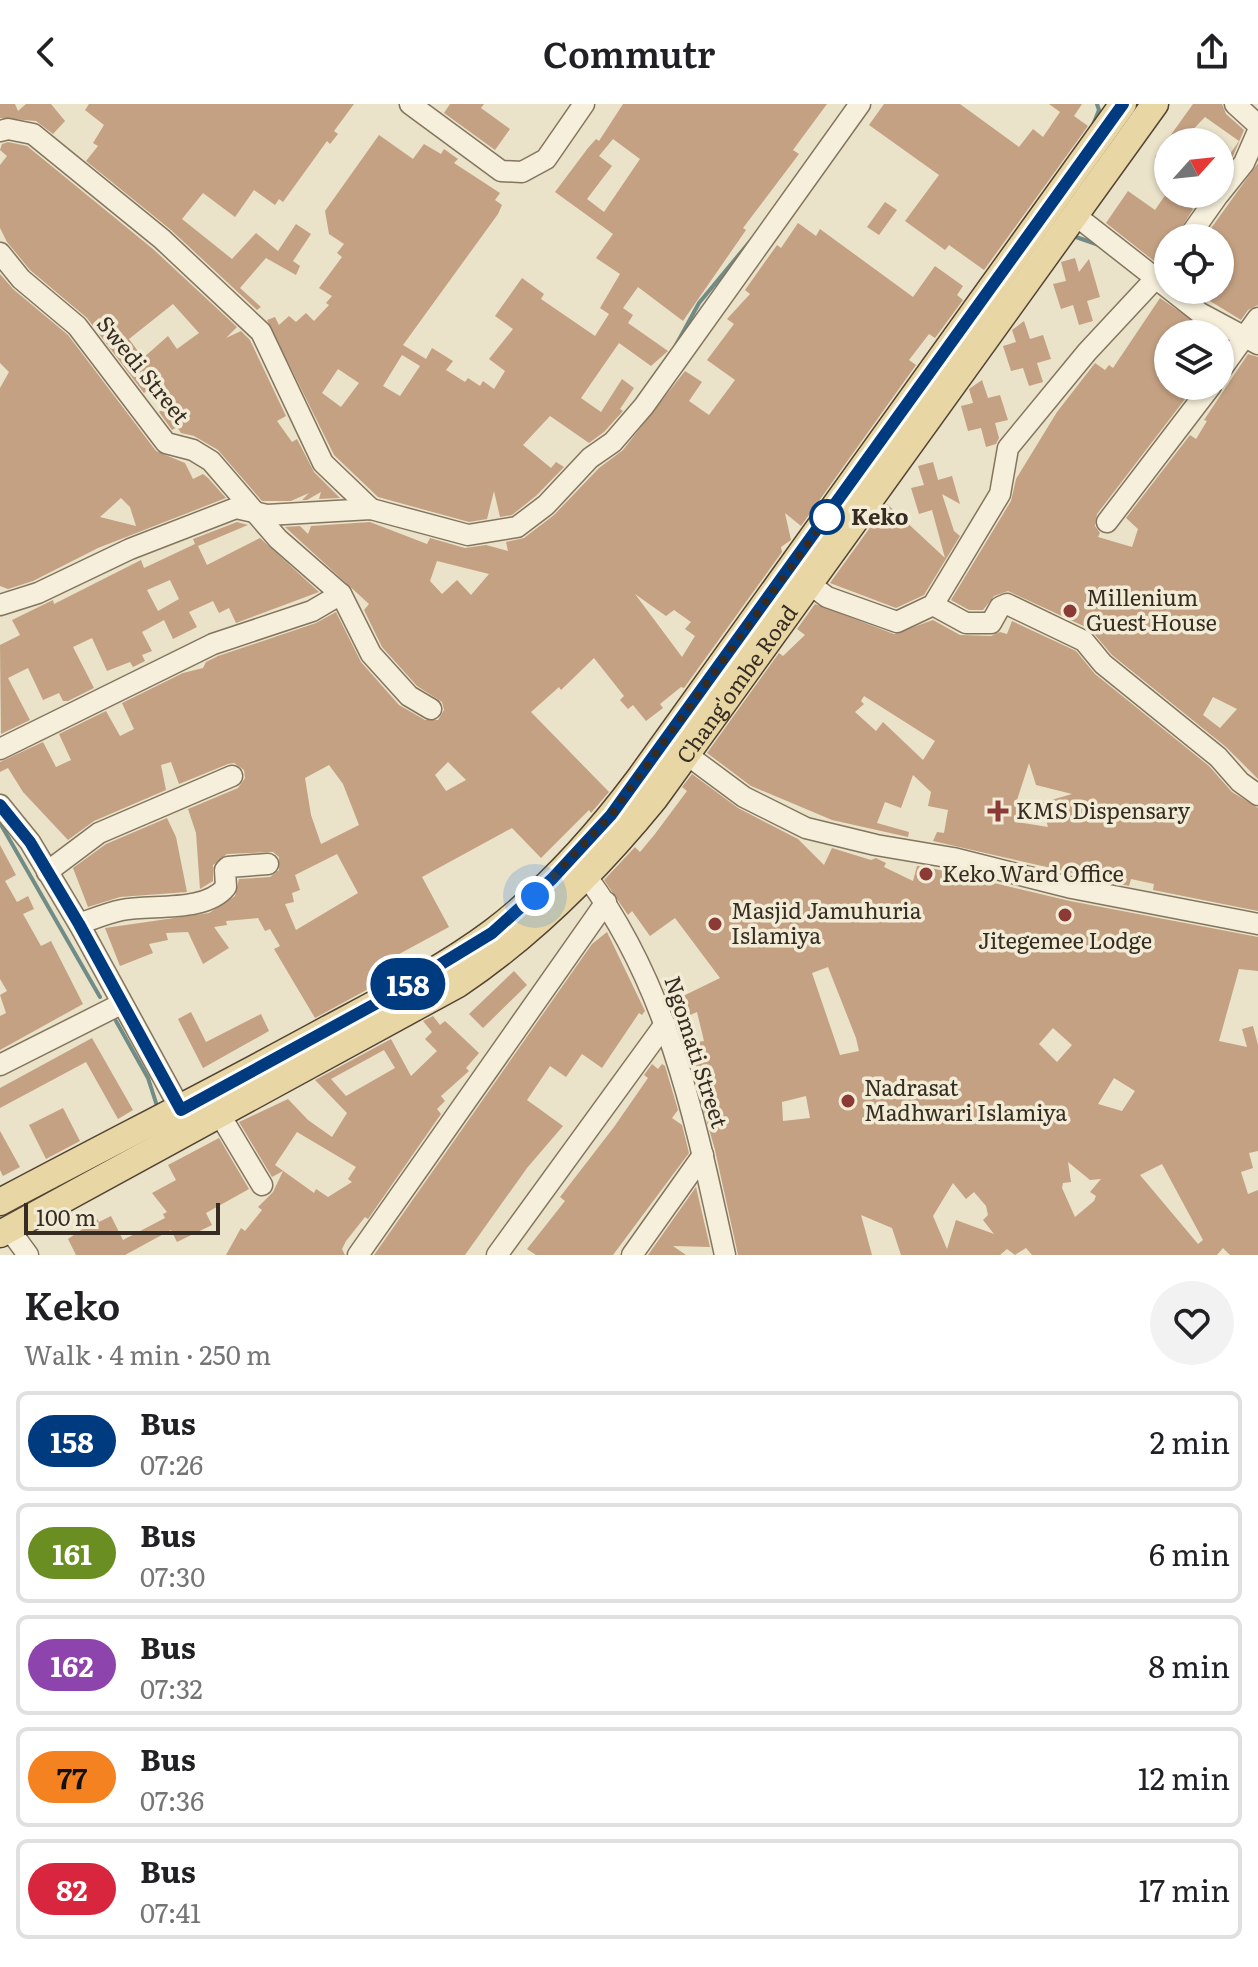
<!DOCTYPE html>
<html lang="en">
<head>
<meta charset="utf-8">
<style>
  body { margin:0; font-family:Literata,serif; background:#f2f2f2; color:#202124; height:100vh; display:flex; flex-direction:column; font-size:30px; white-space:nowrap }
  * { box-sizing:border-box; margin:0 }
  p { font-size:26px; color:#757577 }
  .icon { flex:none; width:44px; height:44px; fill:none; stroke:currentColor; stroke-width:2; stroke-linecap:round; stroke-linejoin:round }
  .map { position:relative; height:1151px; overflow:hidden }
  .sheet { display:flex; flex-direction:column; background:#fff; flex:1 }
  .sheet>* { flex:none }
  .badge { padding:0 16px; border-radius:26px; font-size:28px; line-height:52px }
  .needle { width:52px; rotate:63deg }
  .buttons { position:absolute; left:1154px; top:24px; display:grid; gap:16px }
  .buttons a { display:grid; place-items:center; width:80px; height:80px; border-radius:50%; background:#fff; box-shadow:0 2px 6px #0004; font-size:40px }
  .scale { position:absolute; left:24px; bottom:20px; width:196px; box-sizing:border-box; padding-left:8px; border:4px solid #362c21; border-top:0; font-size:22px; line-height:28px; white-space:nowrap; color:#362c21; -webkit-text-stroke:6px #f2ecd7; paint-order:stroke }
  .you { position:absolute; width:40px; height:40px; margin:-20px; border:6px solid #fff; border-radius:50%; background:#1a73e8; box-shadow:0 0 0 12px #1a73e833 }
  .map>.badge { position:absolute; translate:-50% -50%; box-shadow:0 0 0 4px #fff }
  .round { display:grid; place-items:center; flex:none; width:84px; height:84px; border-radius:42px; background:#f2f2f2 }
  .overview { display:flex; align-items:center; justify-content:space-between; height:136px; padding:0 24px }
  h1 { font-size:38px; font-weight:600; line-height:60px }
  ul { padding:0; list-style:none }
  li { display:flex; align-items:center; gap:24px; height:100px; margin:0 16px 12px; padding:0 8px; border:4px solid #e0e0e0; border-radius:12px }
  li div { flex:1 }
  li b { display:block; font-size:30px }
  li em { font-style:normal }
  li .badge { min-width:88px; font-weight:700; text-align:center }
  header { display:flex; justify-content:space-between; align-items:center; height:104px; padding:0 24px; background:#fff; font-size:36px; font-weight:600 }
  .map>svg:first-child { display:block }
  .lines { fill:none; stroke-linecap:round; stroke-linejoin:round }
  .stream { stroke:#708c87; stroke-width:4 }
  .building { fill:#c4a183; fill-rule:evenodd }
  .minor-casing { stroke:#84755f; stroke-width:23 }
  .major-casing { stroke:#524333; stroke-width:29 }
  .minor { stroke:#f5efdb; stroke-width:20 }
  .major { stroke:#e8d7a5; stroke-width:26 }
  .line-casing { stroke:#fff; stroke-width:18 }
  .line { stroke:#003b80; stroke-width:12 }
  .walk { stroke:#362c21; stroke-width:8; stroke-dasharray:0 14.4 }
  .stop-dot { fill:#fff; stroke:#003b80; stroke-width:4 }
  .poi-dot { fill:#8c3a36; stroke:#f2ecd7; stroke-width:3 }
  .labels { text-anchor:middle; stroke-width:7; stroke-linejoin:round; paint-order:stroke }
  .street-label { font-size:22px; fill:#362c21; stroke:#f2ecd7 }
  .stop-label { font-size:22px; font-weight:bold; fill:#362c21; stroke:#f2ecd7; text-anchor:start }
  .poi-label { font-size:22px; fill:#362c21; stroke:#f2ecd7; text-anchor:start }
</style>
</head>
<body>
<header><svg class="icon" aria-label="back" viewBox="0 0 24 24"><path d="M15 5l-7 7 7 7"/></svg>Commutr<svg class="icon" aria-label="share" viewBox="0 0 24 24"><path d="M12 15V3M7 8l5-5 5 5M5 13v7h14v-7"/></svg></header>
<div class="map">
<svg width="1258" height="1151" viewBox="0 0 1258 1151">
  <rect width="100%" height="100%" fill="#eae2c9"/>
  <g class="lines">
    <g class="stream">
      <path d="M1093 21 1099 6 1097 0"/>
      <path d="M1073 132 1099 141"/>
      <path d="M676 241 699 199 752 135"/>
      <path d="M0 719 100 893"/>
      <path d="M116 917 148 974 158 1005"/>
    </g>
  </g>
  <g class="building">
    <path d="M0 0H15L18 7 26 0H51L65 17 53 30 36 17 0 14Z"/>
    <path d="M89 0H354L334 27 338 30 330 40 327 37 283 98 279 95 275 101 254 86 235 113 203 89 182 115 232 155 256 129 278 147 296 120 311 130 293 157 300 162 296 171 266 154 240 184 261 203 257 206 171 126 86 57 98 42 93 39 104 21 85 6Z"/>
    <path d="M450 0H484L481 4 510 25 495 46 444 9Z"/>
    <path d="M623 0H827L793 46 799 50 743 124 746 126 683 217 638 183 623 204 633 211 628 219 668 247 651 262 619 239 581 294 601 308 622 275 634 284 620 305 623 307 604 328 589 339 550 312 523 341 551 364 556 358 564 363 537 391 512 411 500 413 494 387 487 415 469 418 378 393 334 351 267 216 275 213 279 221 289 212 296 218 306 209 314 217 329 201 326 199 332 192 319 184 342 153 337 149 344 140 329 130 325 107 379 31 413 55 424 40 441 50 444 45 458 55 454 59 500 89 495 96 502 101 498 110 403 241 426 255 432 244 453 257 446 266 465 278 468 274 480 282 483 277 494 285 505 267 489 255 513 225 495 212 522 174 544 190 541 195 595 232 609 210 600 204 620 170 596 154 613 130 555 88 588 44 596 35 599 37ZM613 35 640 55 604 108 587 95 612 62 599 52ZM402 251 420 262 400 292 383 282ZM338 265 359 279 341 303 322 289Z"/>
    <path d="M884 0H960L1019 43 1033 25 1043 33 1060 8 1049 0H1082L1074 12 1088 22 984 166 949 141 945 146 905 117 939 71 869 21Z"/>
    <path d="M1193 0H1222L1226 10 1244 26 1233 52 1220 68V54L1225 57 1239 37 1205 13 1181 38H1168V63L1155 53Z"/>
    <path d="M8 38 27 42 153 145 237 223 226 234 241 227 250 236 286 312 277 317 292 338 297 335 314 368 340 394 319 395 321 388 307 396H302L309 389 291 397H262L218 346 194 332 181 329 177 323 172 326 159 308 173 299 162 276 144 289 87 214 30 166 7 138 0 124V61L7 52 0 46 2 40ZM173 200 199 229 177 245 168 232 143 254 129 235Z"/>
    <path d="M1258 59V201L1248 206 1241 216 1192 186H1220V134H1204Z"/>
    <path d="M1128 87 1155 106 1166 90H1172L1193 105 1175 134H1168V148L1154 157 1106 119Z"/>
    <path d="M885 98 897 106 879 131 867 123Z"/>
    <path d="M798 119 816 132 820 125 913 193 935 162 963 182 957 191 963 196 935 234 929 230 909 256 916 261 801 422 785 409 791 436 781 443 782 448 684 584 681 583 660 600 663 604 646 617 633 601 628 605 620 596 624 592 594 554 561 586 559 583 531 608 609 688 591 709 589 706 541 754 512 724 422 773 449 823 388 856 394 867 371 880 372 883 315 914 274 845 280 842 270 825 265 827 258 814 226 817 227 821 214 823 229 844 203 860 188 828 166 829 168 836 149 840 153 849 120 862 105 824 209 809 235 792 239 775 270 773 279 766V753L273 748 227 750 213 761V777L200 785 196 729 188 705 238 684 245 674 244 666 234 659 228 660 179 680 171 658 161 661 166 686 94 717 68 736 23 688 8 664 0 668V658L43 638 56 663 71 656 59 630 106 607 120 632 134 625 122 599 183 569 203 564 206 558 218 552 316 519 336 508 361 558 399 601 425 616H438L444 606 442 598 417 582 382 543 364 506 369 500 285 423 300 422 308 430 311 422 370 418 427 440 430 434 465 444 486 441 508 447 506 438 524 434 554 411 599 364 623 346 685 267 702 278 689 297 709 311 735 276 707 256 734 220 727 215 750 190 745 186 777 141 781 144ZM437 457 489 470 471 491 457 476 442 490 430 477ZM635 490 666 512 674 506 691 518 685 525 695 532 682 553ZM448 658 466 676 446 687 435 671ZM329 661 343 680 359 721 321 740 311 711 305 674ZM337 750 358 789 296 826 285 800 294 798 292 789 300 786 295 771Z"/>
    <path d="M1075 154 1079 168 1089 155 1100 193 1087 197 1093 217 1079 221 1073 201 1061 205 1053 180 1066 177 1061 158Z"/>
    <path d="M0 170 13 185 68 231 156 347 185 359 193 375 203 370 208 374 226 394 98 444 33 477 8 485 0 482V284L9 268 0 259ZM121 394 130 403 136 422 100 413Z"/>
    <path d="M1160 194 1212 230H1168V282H1195L1097 410 1095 422 1100 429 1098 433 1132 443 1138 425 1126 414 1190 331 1196 335 1207 317 1204 316 1248 250 1258 253V675L1226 643 1112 551 1090 525 1008 487 994 492 983 506H969L951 496 1011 397 1016 375 1057 308 1095 259 1105 266 1109 261 1113 264ZM1213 593 1237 605 1220 624 1203 611Z"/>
    <path d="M1024 217 1030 235 1043 231 1051 255 1037 259 1043 278 1029 282 1023 264 1011 267 1003 242 1016 238 1012 226Z"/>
    <path d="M982 276 988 294 1000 291 1008 316 995 319 999 334 996 340 986 343 981 324 968 327 961 302 973 299 969 285Z"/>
    <path d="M933 358 938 376 952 372 960 400 942 390 954 427 960 432 924 491 896 504 830 479 887 400 945 454 932 406 919 410 911 384 924 381 918 362Z"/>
    <path d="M237 418 248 421 198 442 207 461 260 434 319 488 236 519 229 504 219 509 213 497 189 508 197 523 173 535 164 516 142 528 152 547 142 551 145 557 133 563 130 558 107 567 92 534 73 543 94 584 68 597H63L59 589 43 596 28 564 8 574 30 616 1 630 0 541 20 531 12 516 53 496 54 500 141 456 144 464 195 440 193 435ZM170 476 179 495 158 507 147 486Z"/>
    <path d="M815 500 894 530 933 516 960 531 991 532 1000 528 1007 530 1012 517 1076 547 1095 570 1209 662 1232 688 1258 704V807L1153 786 1154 780 1131 775 1129 782 933 737 937 728 944 729 948 706 928 702 931 688 913 671 901 704 885 698 877 719 909 728 908 733 832 716 751 682 707 649 779 549 783 552 805 531 797 525ZM864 592 935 637 923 656 883 618 876 627 855 608 864 600 861 597ZM1029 659 1036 681 1072 690 1041 699 1048 723 1017 718 1020 700 1016 699Z"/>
    <path d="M692 670 738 704 798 735 824 761 832 744 871 756 876 754 886 759 884 763 913 777 917 762 927 763 1070 797 1258 833V867L1239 865 1219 937 1247 943 1242 925 1253 922 1258 941V1047L1249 1049 1253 1064 1241 1068 1248 1090 1258 1086V1151H1230L1223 1144 1217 1151H1032L1026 1144 1015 1151 1007 1145 1000 1151H901L892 1124 861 1111 872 1151H738L715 1046 685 940 704 937 697 908 677 917 662 880 667 878 675 896 720 874 675 814 650 832 632 807 628 811 604 776 635 743 640 748 655 730 687 687 682 683ZM828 863 856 934 859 947 840 951 812 869ZM1053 924 1072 941 1057 958 1039 940ZM1114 974 1135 987 1122 1007 1098 1000ZM806 992 810 1014 783 1017 782 998ZM1068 1058 1090 1076 1101 1075 1090 1088 1096 1092 1094 1097 1075 1113 1062 1084 1063 1079 1071 1078ZM1162 1060 1203 1136 1198 1140 1140 1071ZM953 1079 966 1095 974 1088 986 1102 988 1111 983 1116 994 1130 956 1116 947 1145 933 1112Z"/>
    <path d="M167 714 176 733 187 788 120 793 88 803 73 764 106 740Z"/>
    <path d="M0 741 16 771 5 777 17 798 28 792 34 805 23 810 41 842 51 837 83 900 0 946V912L6 909 0 891 7 887 0 875Z"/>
    <path d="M607 828 645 907 642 911 639 909 602 964 582 950 566 973 550 962 527 996 563 1022 527 1064 465 1151H374L592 840Z"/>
    <path d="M514 867 527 881 483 924 469 910Z"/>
    <path d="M191 908 206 938 261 910 269 927 203 964 178 915Z"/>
    <path d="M433 912 440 921 445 917 479 949 466 964 469 967 441 992 445 997 437 1005 441 1010 368 1115 365 1113 346 1137 342 1145 345 1151H226L241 1124 245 1127 262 1106 258 1103 273 1088 283 1067 272 1073 239 1018 288 995 308 1016 332 1033 347 1009 315 976 391 935 411 972 437 947 425 935 432 928 423 917ZM384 946 395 964 346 992 331 975ZM297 1028 356 1063 348 1075 352 1078 328 1093 316 1085 314 1089 275 1061Z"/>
    <path d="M92 934 133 1006 118 1015 86 958 0 1004V984Z"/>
    <path d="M652 960 658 965 662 960 665 962 678 1006 672 1014 682 1021 689 1049 613 1151H536L527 1145 565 1097 560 1093 614 1023 648 974 644 971Z"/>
    <path d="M63 1004 80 1037 46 1055 29 1021Z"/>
    <path d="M0 1027 20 1063 3 1072 0 1066Z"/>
    <path d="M219 1034 249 1085 206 1109 212 1121 177 1138 171 1126 125 1151H76L68 1135 97 1115 99 1118 111 1112 123 1136 165 1114 163 1110 167 1108 152 1089 176 1076 168 1061Z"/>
    <path d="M696 1083 710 1143 673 1142 686 1151H648Z"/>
  </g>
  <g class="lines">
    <g class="minor-casing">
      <g id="minor">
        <path d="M410 0 501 67 522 68 546 55 584 0"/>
        <path d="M1235 0 1258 21"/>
        <path d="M0 27 8 25 33 30 162 135 261 228 323 359 371 405"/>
        <path d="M1220 89 1244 59 1258 27"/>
        <path d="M1075 111 1200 209 1258 240"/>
        <path d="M1188 134 1219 90"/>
        <path d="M0 149 21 175 77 222 166 339 193 346 211 357 278 435 341 490 371 550 409 592 431 605"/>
        <path d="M1220 267 1258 214"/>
        <path d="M1107 418 1211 282"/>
        <path d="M815 484 827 493 897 518 933 501 1000 390 1008 344 1087 248 1168 161"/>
        <path d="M0 501 38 489 130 445 236 404 267 411 371 405 468 431 517 423 546 401 590 354 613 338 644 302 860 0"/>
        <path d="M933 501 966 519H991L1000 503 1007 500 1084 537 1103 560 1218 653 1240 678 1258 691"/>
        <path d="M0 645 213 540 312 507 341 490"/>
        <path d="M686 650 744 693 806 724 876 741 953 754 1072 784 1258 820"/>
        <path d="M0 701 30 738 79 820 187 1017"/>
        <path d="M47 768 99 729 232 672"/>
        <path d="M587 773C669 883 696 1019 725 1151"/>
        <path d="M79 820C93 815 107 809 122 806 152 800 205 809 226 783L225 766 228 763 268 760"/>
        <path d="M0 961 121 900"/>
        <path d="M220 1011 262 1081"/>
        <path d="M9 1125 28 1151"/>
        <path d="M358 1151 606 798"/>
        <path d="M497 1151 665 920"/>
        <path d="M632 1151 703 1051"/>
      </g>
    </g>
    <g class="major-casing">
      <g id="major">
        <path d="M0 1098C109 1040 218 985 326 926 382 896 442 866 493 828 549 785 597 731 639 675L1123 0"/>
        <path id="s1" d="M0 1130 458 880C534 829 597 765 655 694L1155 0"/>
      </g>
    </g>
    <use href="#minor" class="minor"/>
    <use href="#major" class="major"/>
  </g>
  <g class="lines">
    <g class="line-casing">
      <path id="line" d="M0 701 30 738 79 820 181 1006 377 899 492 829 552 775 611 711 1123 0"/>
    </g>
    <use href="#line" class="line"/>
    <path class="walk" d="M535 792 611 711 827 413"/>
  </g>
  <circle class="stop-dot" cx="827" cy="413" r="16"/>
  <g class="poi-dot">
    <circle cx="1070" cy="507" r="8"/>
    <path d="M994 695h8v8h8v8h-8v8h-8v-8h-8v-8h8z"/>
    <circle cx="926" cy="770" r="8"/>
    <circle cx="1065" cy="811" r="8"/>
    <circle cx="715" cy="820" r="8"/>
    <circle cx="848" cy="997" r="8"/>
  </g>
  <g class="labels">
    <g class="street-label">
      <text transform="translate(143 266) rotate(51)" y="8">Swedi Street</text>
      <text dy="8" stroke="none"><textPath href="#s1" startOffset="934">Chang'ombe Road</textPath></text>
      <text transform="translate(696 948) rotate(72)" y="8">Ngomati Street</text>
    </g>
    <g class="stop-label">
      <text x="851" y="421">Keko</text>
    </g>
    <g class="poi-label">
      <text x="1086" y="502">Millenium<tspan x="1086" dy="25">Guest House</tspan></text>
      <text x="1016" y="715">KMS Dispensary</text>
      <text x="942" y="778">Keko Ward Office</text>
      <text x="731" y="815">Masjid Jamuhuria<tspan x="731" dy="25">Islamiya</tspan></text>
      <text x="1065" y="845" text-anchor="middle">Jitegemee Lodge</text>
      <text x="864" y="992">Nadrasat<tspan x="864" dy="25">Madhwari Islamiya</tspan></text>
    </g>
  </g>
</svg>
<div class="buttons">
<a><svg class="needle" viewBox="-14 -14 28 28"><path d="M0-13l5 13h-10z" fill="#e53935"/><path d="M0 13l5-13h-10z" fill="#757577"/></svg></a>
<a><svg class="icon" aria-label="locate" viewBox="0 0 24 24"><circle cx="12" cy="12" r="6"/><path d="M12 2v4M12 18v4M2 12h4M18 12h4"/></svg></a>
<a><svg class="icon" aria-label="layers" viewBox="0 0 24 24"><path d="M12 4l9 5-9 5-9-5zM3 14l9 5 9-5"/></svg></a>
</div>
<div class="scale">100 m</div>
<div class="you" style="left:535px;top:792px"></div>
<b class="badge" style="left:408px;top:880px;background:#003b80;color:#fff">158</b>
</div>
<section class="sheet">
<div class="overview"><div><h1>Keko</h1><p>Walk · 4 min · 250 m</p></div><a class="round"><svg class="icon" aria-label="heart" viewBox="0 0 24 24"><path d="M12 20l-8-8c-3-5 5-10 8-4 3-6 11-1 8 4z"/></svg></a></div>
<ul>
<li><span class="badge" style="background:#003b80;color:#fff">158</span><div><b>Bus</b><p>07:26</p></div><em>2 min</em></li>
<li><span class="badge" style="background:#6b8e23;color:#fff">161</span><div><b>Bus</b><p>07:30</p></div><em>6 min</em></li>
<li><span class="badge" style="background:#8e44ad;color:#fff">162</span><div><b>Bus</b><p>07:32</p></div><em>8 min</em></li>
<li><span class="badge" style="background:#f58220;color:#111">77</span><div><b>Bus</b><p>07:36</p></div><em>12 min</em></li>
<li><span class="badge" style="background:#d7263d;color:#fff">82</span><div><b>Bus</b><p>07:41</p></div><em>17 min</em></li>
</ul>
</section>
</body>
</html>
